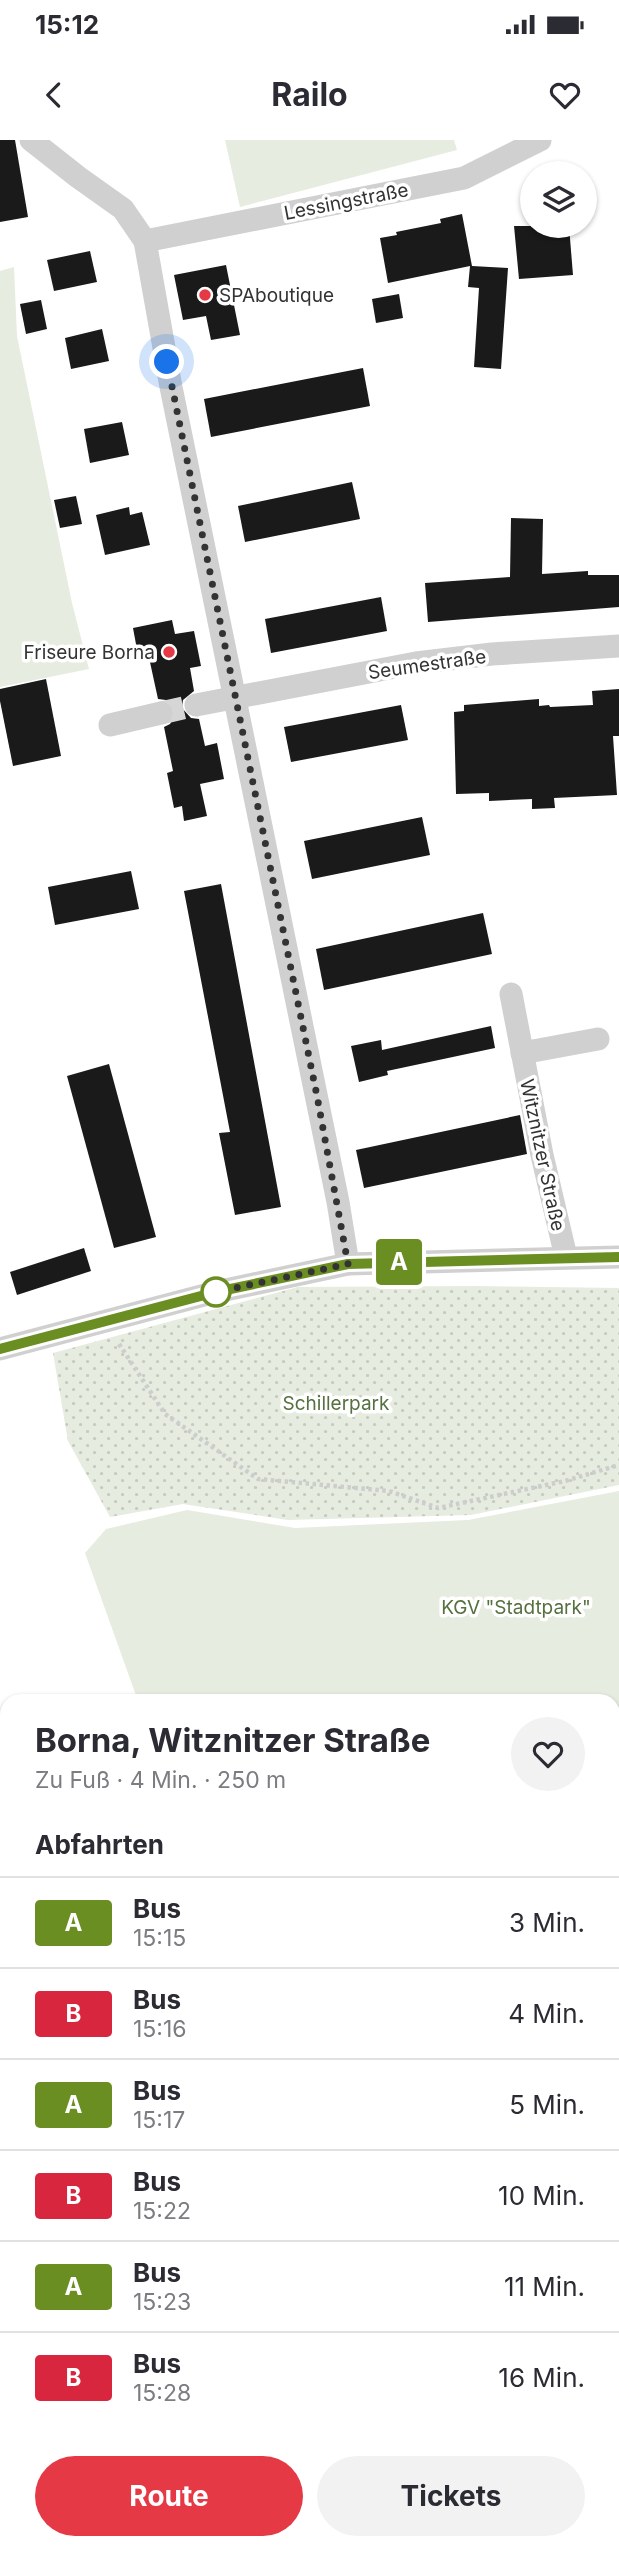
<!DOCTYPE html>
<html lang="de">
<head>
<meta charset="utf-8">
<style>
  body { margin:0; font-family:Inter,sans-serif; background:#f2f2f3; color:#2b2b33; height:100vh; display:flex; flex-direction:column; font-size:26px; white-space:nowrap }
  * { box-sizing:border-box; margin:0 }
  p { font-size:23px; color:#7c7c81 }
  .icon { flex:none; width:38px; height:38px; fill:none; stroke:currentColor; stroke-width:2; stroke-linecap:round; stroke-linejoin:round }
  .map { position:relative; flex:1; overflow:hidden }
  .drawer { position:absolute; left:0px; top:1554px; width:620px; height:856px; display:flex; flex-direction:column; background:#fff; border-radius:21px 21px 0 0; box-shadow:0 2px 5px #0004 }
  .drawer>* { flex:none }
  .badge { padding:0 14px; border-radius:5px; font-size:24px; line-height:46px }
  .tools { position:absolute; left:520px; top:21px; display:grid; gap:14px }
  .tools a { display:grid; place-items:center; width:77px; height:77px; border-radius:50%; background:#fff; box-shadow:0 2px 5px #0004; font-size:35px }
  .you { position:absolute; width:35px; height:35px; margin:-18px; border:5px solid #fff; border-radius:50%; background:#1a73e8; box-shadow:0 0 0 10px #1a73e833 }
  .map>.badge { position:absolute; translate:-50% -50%; box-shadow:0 0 0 4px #fff }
  h2 { padding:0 35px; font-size:26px; line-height:63px }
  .round { display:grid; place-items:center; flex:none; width:74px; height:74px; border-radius:37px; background:#f2f2f3 }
  .headline { display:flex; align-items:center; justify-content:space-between; height:119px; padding:0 35px }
  h1 { font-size:33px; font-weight:700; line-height:52px }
  .button { display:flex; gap:14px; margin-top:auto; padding:14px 35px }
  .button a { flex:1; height:80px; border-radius:42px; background:#e63946; color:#fff; font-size:28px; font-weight:700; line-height:80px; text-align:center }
  .button a+a { background:#f2f2f3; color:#2b2b33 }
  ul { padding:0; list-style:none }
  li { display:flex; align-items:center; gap:21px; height:91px; padding:0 35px; border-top:2px solid #e1e1e2 }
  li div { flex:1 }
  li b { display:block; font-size:26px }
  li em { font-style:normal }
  li .badge { min-width:77px; font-weight:700; text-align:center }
  .status { display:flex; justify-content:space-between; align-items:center; height:49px; padding:0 35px; background:#fff; direction:ltr }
  .status svg { height:19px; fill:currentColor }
  header { display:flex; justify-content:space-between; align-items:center; height:91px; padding:0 35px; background:#fff; font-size:32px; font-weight:700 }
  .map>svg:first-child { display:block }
  .green { fill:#e6ecdf }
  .park { fill:url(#park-dots) }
  .water { fill:url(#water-rules) }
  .building { fill:#1a1a1a }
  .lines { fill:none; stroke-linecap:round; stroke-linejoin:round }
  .street-tunnel { stroke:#d6d6d6; stroke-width:23; stroke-dasharray:23 11; stroke-linecap:butt }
  .path { stroke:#cdcdcd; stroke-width:4.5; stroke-dasharray:3.5 3.5; stroke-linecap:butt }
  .lane { stroke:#d0d0d0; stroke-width:12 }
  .street { stroke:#d0d0d0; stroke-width:23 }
  .line-casing { stroke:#fff; stroke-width:16 }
  .line { stroke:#6b8e23; stroke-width:10 }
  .walk { stroke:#333; stroke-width:7; stroke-dasharray:0 12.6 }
  .poi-dot { fill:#e63946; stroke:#fff; stroke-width:2.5 }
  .stop-dot { fill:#fff; stroke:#6b8e23; stroke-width:3.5 }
  .labels { text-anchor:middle; stroke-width:7; stroke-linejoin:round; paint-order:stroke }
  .street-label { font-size:19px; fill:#333; stroke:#fff }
  .poi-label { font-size:19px; fill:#333; stroke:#fff; text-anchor:start }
  .park-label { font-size:19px; fill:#56703f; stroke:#fff }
</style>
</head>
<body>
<div class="status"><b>15:12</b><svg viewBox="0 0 49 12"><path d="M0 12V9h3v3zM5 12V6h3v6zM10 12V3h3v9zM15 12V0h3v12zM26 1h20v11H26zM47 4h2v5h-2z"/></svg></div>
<header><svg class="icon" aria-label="back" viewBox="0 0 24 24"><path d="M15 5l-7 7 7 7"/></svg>Railo<svg class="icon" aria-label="heart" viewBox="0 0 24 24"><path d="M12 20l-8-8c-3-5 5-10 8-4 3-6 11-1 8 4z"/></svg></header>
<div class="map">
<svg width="619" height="2409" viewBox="0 0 619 2409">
  <defs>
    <pattern id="park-dots" width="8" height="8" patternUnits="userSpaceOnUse" patternTransform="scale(1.75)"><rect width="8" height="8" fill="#e6ecdf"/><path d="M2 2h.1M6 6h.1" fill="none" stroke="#c6cbc0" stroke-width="1.8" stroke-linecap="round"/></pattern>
    <pattern id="water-rules" width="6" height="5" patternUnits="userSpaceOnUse" patternTransform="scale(1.75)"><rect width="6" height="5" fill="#cfe2ee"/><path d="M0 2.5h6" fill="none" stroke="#b2c2cd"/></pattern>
  </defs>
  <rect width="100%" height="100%" fill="#fff"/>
  <g class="green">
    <path d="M225 0H454L457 10 240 67Z"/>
    <path d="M14 127 17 196 72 463 89 529 0 547V131Z"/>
    <path d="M619 1351V1860L613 1864 612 1561H138L85 1413 106 1389 187 1370 295 1388 468 1380Z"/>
  </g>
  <path class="park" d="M474 1146 619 1148V1345L471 1375 288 1380 183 1364 110 1377 68 1301 53 1213 298 1147Z"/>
  <g class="water">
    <path d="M619 1943V1987L613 1996V1951Z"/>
    <path d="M456 2403H491L488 2409H451Z"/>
  </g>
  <g class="building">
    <path d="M0 0H15L28 77 0 82Z"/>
    <path d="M462 74 472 126 508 128 501 229 474 227 479 148 468 147 470 126 388 143 380 98 397 95 396 92 441 83 440 79Z"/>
    <path d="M514 86H569L573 135 519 139Z"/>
    <path d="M90 111 97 142 54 151 47 120Z"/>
    <path d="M226 125 240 195 211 200 206 176 183 180 174 135Z"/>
    <path d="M399 154 403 178 376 183 372 159Z"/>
    <path d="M41 160 47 189 26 194 20 164Z"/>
    <path d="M102 189 109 221 71 229 65 198Z"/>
    <path d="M363 228 370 266 211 297 204 259Z"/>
    <path d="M122 282 129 315 90 323 84 289Z"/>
    <path d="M352 342 360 379 245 402 238 366Z"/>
    <path d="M76 356 82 384 60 388 54 360Z"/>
    <path d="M129 367 130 375 142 372 150 405 105 415 96 375Z"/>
    <path d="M511 378 543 379 542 434 588 431V435H619V467L428 482 425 443 510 437Z"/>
    <path d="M381 457 387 491 271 513 265 479Z"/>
    <path d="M172 480 175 494 194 491 201 526 190 528 194 551 183 560 182 568 191 578 199 579 205 606 217 603 224 639 200 644 207 676 184 681 182 666 174 668 167 633 173 631 164 587 170 584 174 578V569L166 560 158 559 148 513 138 515 133 488Z"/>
    <path d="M46 539 61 616 13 626 0 561V549Z"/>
    <path d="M619 549V596H613L617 655 554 658 555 668 532 669V659L489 661V653L456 654 454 572 464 571V565L539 559V566L549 565 550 567 593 565 592 551Z"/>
    <path d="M401 565 408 600 291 622 284 587Z"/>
    <path d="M422 677 430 715 312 739 304 701Z"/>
    <path d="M131 731 139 769 55 785 48 747Z"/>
    <path d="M221 744 281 1067 235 1075 219 993 230 992 184 751Z"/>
    <path d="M483 773 492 814 324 850 316 809Z"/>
    <path d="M491 886 495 908 387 931 388 935 359 942 351 906 381 900 382 910Z"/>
    <path d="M109 924 156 1097 114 1108 67 936Z"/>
    <path d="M520 975 527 1014 364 1048 356 1010Z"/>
    <path d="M84 1108 91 1131 17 1155 10 1132Z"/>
  </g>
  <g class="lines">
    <path class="street-tunnel" d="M161 573 196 565"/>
    <g class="path">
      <path d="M119 1204 165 1274 258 1339 389 1351 438 1368 565 1341 619 1325"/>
      <path d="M612 1878 619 1873"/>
    </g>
    <g class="lane">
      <path d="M0 1718 7 1742"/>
      <path d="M0 1976 7 1968"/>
    </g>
    <g class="street">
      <path d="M31 0 78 37 123 69 145 101 171 247 338 1062 348 1124"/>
      <path d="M145 101 464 38 540 0"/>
      <path d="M196 565 416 523 492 514 619 506"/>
      <path d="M110 585 161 573"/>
      <path d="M511 854 542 1015 566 1117"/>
      <path d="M522 913 598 899"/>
      <path d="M0 1209 216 1152 348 1124 619 1117"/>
    </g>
  </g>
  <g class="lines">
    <g class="line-casing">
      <path id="line" d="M0 1209 216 1152 348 1124 619 1117"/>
    </g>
    <use href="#line" class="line"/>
    <path class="walk" d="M167 222 317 956 348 1124 216 1152"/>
  </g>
  <g class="poi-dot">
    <circle cx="205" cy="155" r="7"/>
    <circle cx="169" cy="512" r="7"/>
  </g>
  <circle class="stop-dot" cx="216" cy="1152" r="14"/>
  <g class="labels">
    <g class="street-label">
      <text transform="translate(346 61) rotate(-11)" y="7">Lessingstraße</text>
      <text transform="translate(427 524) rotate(-8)" y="7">Seumestraße</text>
      <text transform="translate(543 1015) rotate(78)" y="7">Witznitzer Straße</text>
    </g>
    <g class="poi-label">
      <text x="219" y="162">SPAboutique</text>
      <text x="155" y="519" text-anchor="end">Friseure Borna</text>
    </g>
    <g class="park-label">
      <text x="336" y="1270">Schillerpark</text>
      <text x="516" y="1474">KGV "Stadtpark"</text>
    </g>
  </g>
</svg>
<div class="tools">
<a><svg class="icon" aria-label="layers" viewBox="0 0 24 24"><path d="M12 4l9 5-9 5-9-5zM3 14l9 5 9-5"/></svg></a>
</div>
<div class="you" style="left:167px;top:222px"></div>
<b class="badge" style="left:399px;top:1122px;background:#6b8e23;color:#fff">A</b>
<section class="drawer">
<div class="headline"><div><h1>Borna, Witznitzer Straße</h1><p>Zu Fuß · 4 Min. · 250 m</p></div><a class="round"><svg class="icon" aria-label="heart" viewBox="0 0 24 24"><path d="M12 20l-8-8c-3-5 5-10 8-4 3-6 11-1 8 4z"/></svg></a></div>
<h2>Abfahrten</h2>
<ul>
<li><span class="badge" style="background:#6b8e23;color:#fff">A</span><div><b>Bus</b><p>15:15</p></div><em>3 Min.</em></li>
<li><span class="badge" style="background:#d7263d;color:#fff">B</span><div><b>Bus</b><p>15:16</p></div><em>4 Min.</em></li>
<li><span class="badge" style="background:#6b8e23;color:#fff">A</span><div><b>Bus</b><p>15:17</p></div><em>5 Min.</em></li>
<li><span class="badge" style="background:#d7263d;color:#fff">B</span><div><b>Bus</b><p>15:22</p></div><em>10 Min.</em></li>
<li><span class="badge" style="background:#6b8e23;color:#fff">A</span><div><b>Bus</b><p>15:23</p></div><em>11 Min.</em></li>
<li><span class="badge" style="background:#d7263d;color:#fff">B</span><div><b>Bus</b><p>15:28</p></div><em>16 Min.</em></li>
</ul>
<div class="button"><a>Route</a><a>Tickets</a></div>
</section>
</div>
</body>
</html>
